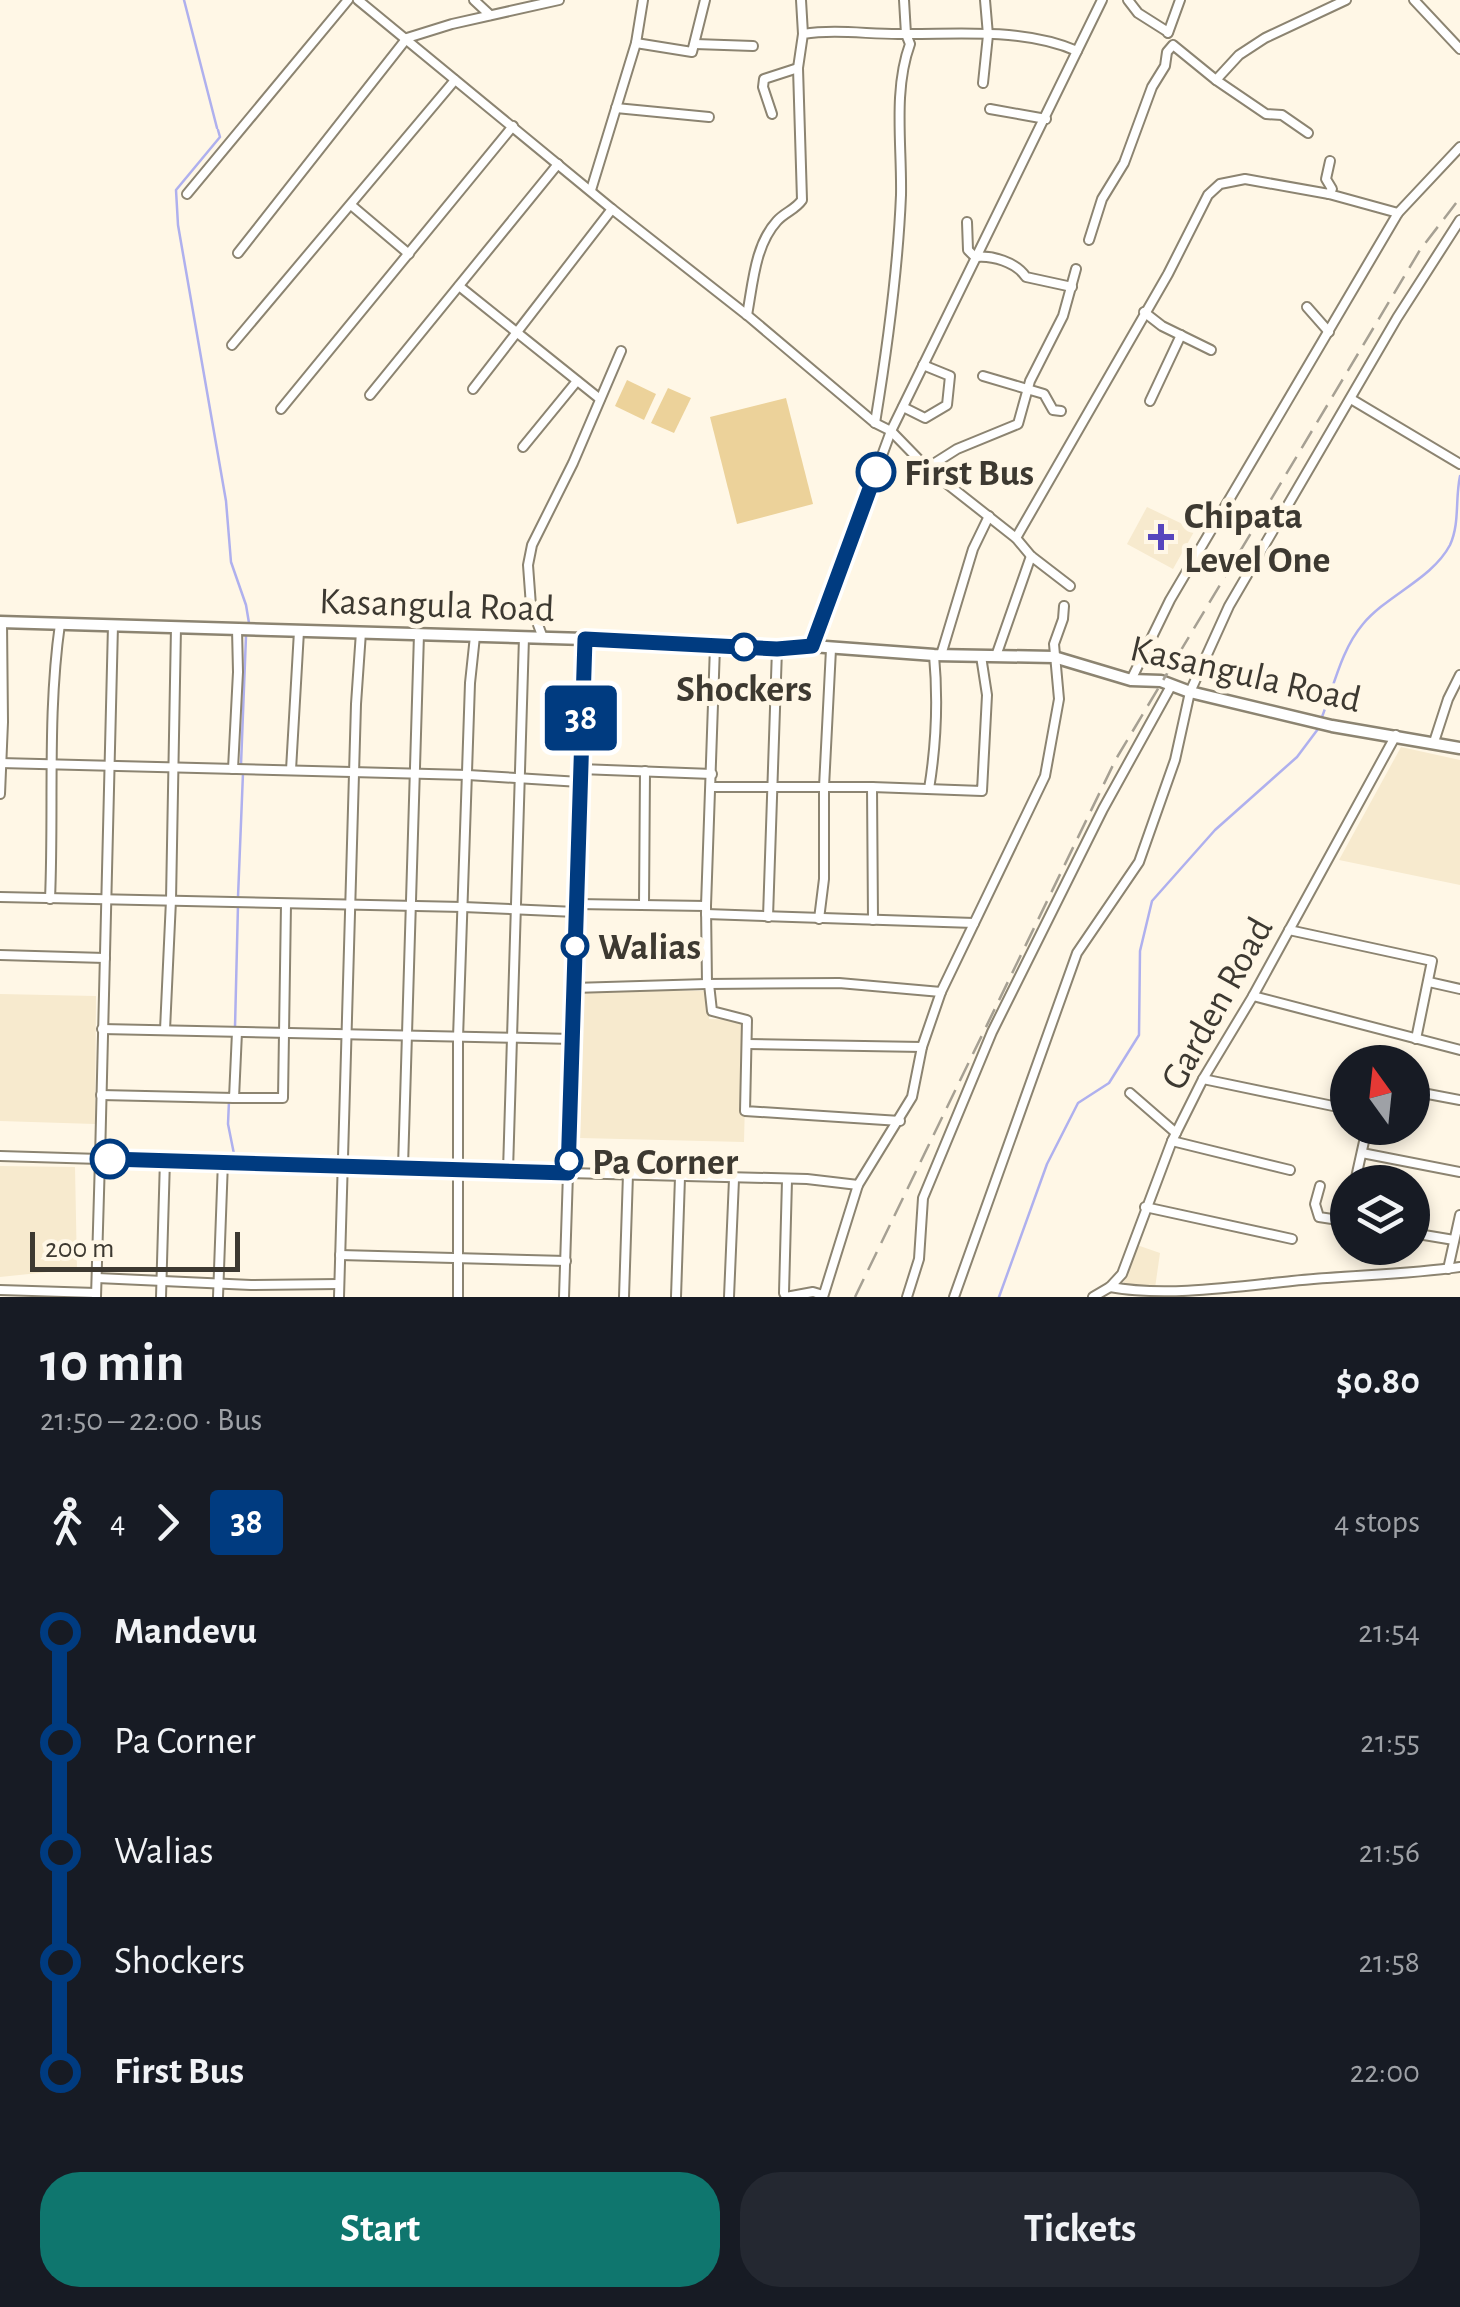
<!DOCTYPE html>
<html lang="en">
<head>
<meta charset="utf-8">
<style>
  body { margin:0; font-family:"Alegreya Sans",sans-serif; background:#242831; color:#f1f3f6; height:100vh; display:flex; flex-direction:column; font-size:38px; white-space:nowrap }
  * { box-sizing:border-box; margin:0 }
  p { font-size:32px; color:#9ea1a6 }
  .icon { flex:none; width:55px; height:55px; fill:none; stroke:currentColor; stroke-width:2; stroke-linecap:round; stroke-linejoin:round }
  .map { position:relative; height:1297px; overflow:hidden }
  .drawer { display:flex; flex-direction:column; background:#171b24; flex:1 }
  .drawer>* { flex:none }
  .badge { padding:0 20px; border-radius:8px; font-size:35px; line-height:65px }
  .needle { width:65px; rotate:345deg }
  .fabs { position:absolute; left:1330px; top:1045px; display:grid; gap:20px }
  .fabs a { display:grid; place-items:center; width:100px; height:100px; border-radius:50%; background:#171b24; box-shadow:0 5px 15px #0003; font-size:50px }
  .scale { position:absolute; left:30px; bottom:25px; width:210px; box-sizing:border-box; padding-left:10px; border:5px solid #3d3931; border-top:0; font-size:28px; line-height:35px; white-space:nowrap; color:#3d3931; -webkit-text-stroke:8px #fff7e6; paint-order:stroke }
  .map>.badge { position:absolute; translate:-50% -50%; box-shadow:0 0 0 5px #fff }
  .legs { display:flex; align-items:center; gap:15px; height:110px; padding:0 40px; font-size:32px }
  .legs p { margin-inline-start:auto }
  .overview { display:flex; align-items:center; justify-content:space-between; height:170px; padding:0 40px }
  h1 { font-size:55px; font-weight:700; line-height:75px }
  .button { display:flex; gap:20px; margin-top:auto; padding:20px 40px }
  .button a { flex:1; height:115px; border-radius:40px; background:#0f766e; color:#fff; font-size:40px; font-weight:700; line-height:115px; text-align:center }
  .button a+a { background:#242831; color:#f1f3f6 }
  ul { padding:0 40px; list-style:none }
  li { display:flex; align-items:center; gap:35px; height:110px; font-size:38px }
  li i { display:grid; place-items:center; width:15px; height:100%; margin:0 12px; background:currentColor }
  li i::after { content:''; width:25px; height:25px; margin:-12px; border:8px solid; border-radius:50%; background:#171b24 }
  li p { margin-inline-start:auto }
  li:first-child i { background:linear-gradient(#0000 50%,currentColor 0) }
  li:last-child i { background:linear-gradient(currentColor 50%,#0000 0) }
  .map>svg:first-child { display:block }
  .built { fill:#f7eace }
  .green { fill:#ecd29a }
  .lines { fill:none; stroke-linecap:round; stroke-linejoin:round }
  .stream { stroke:#afb0ee; stroke-width:2.5 }
  .minor-casing { stroke:#8c8471; stroke-width:12 }
  .major-casing { stroke:#8c8471; stroke-width:15 }
  .minor { stroke:#fff; stroke-width:8 }
  .major { stroke:#fff; stroke-width:10 }
  .rail { stroke:#a6a093; stroke-width:2.5; stroke-dasharray:20 10; stroke-linecap:butt }
  .line-1-casing { stroke:#fff; stroke-width:22 }
  .line-1 { stroke:#003b80; stroke-width:15 }
  .stop-1-dot { fill:#fff; stroke:#003b80; stroke-width:5 }
  .poi-dot { fill:#5645bd; stroke:#fff7e6; stroke-width:4 }
  .labels { text-anchor:middle; stroke-width:10; stroke-linejoin:round; paint-order:stroke }
  .stop-label { font-size:38px; font-weight:bold; fill:#3d3931; stroke:#fff7e6; text-anchor:start }
  .poi-label { font-size:38px; font-weight:bold; fill:#3d3931; stroke:#fff7e6; text-anchor:start }
  .street-label { font-size:38px; fill:#3d3931; stroke:#fff7e6 }
</style>
</head>
<body>
<div class="map">
<svg width="1460" height="1297" viewBox="0 0 1460 1297">
  <rect width="100%" height="100%" fill="#fff7e6"/>
  <g class="built">
    <path d="M1147 507 1195 530 1173 569 1127 544Z"/>
    <path d="M1401 747 1460 760V885L1339 860Z"/>
    <path d="M583 991H708L709 1019 747 1020 744 1142 580 1138Z"/>
    <path d="M0 994 96 996 95 1124 0 1121Z"/>
    <path d="M0 1166 75 1167 77 1269 0 1277Z"/>
    <path d="M1137 1245 1160 1253 1155 1288 1122 1287Z"/>
  </g>
  <g class="green">
    <path d="M627 380 656 394 644 420 615 406Z"/>
    <path d="M668 388 691 398 674 433 651 423Z"/>
    <path d="M786 398 813 504 737 524 710 417Z"/>
  </g>
  <g class="lines">
    <g class="stream">
      <path d="M184 0 217 128"/>
      <path d="M218 130 220 137 176 190 178 225 226 501 231 562 246 605 249 623"/>
      <path d="M1322 717C1334 686 1341 650 1363 624 1387 595 1432 579 1450 545 1460 523 1455 499 1460 476"/>
      <path d="M241 765 246 636"/>
      <path d="M238 897 243 773"/>
      <path d="M235 1027 238 905"/>
      <path d="M229 1101 228 1124 234 1154"/>
      <path d="M999 1297 1047 1164 1078 1103 1109 1083 1139 1035 1140 951 1152 901 1215 830 1297 757 1318 729"/>
    </g>
    <g class="minor-casing">
      <g id="minor">
        <path d="M358 0 612 209 747 315 875 423 891 431 927 468 1016 538 1168 274 1208 195 1220 184 1245 179 1329 194 1398 213"/>
        <path d="M474 0 490 15"/>
        <path d="M801 0 803 34"/>
        <path d="M1128 0 1138 13 1168 32"/>
        <path d="M1414 0 1460 49"/>
        <path d="M1168 33 1180 0"/>
        <path d="M636 43 692 52 705 0"/>
        <path d="M695 44 753 46"/>
        <path d="M1216 80 1266 114 1282 115 1308 133"/>
        <path d="M983 83 988 35 985 0"/>
        <path d="M616 108 709 117"/>
        <path d="M990 109 1046 119"/>
        <path d="M772 114 763 87 764 79 798 68"/>
        <path d="M591 190 636 43 643 0"/>
        <path d="M187 194 348 0"/>
        <path d="M1329 194 1332 189 1326 179 1330 161"/>
        <path d="M351 205 409 254"/>
        <path d="M967 222 968 250 975 257C992 255 1016 262 1026 277L1072 287"/>
        <path d="M1089 240 1102 199 1124 163 1152 87 1165 66 1167 52 1173 45 1216 80 1239 55 1265 38 1346 0"/>
        <path d="M238 253 407 38 452 24 559 0"/>
        <path d="M459 286 600 399"/>
        <path d="M1307 307 1329 332"/>
        <path d="M1144 312 1162 326 1211 350"/>
        <path d="M747 315C753 283 755 245 777 221 785 212 795 210 802 200L798 68 803 34C835 29 866 34 898 34 956 35 1022 27 1077 51"/>
        <path d="M232 345 455 80"/>
        <path d="M983 376 1044 394 1053 410 1061 411"/>
        <path d="M473 389 612 209"/>
        <path d="M370 395 558 164"/>
        <path d="M1351 399 1460 464"/>
        <path d="M1150 401 1181 335"/>
        <path d="M903 407 925 418 947 405 950 376 923 365"/>
        <path d="M281 409 513 126"/>
        <path d="M875 423C887 350 898 269 901 195 902 146 893 90 910 44L906 34 904 0"/>
        <path d="M523 447 577 381"/>
        <path d="M927 468 957 449 1018 424 1030 381 1063 316 1076 269"/>
        <path d="M1016 538 1031 556 1070 586"/>
        <path d="M543 638 531 606 528 565 532 545 573 463 621 351"/>
        <path d="M812 646 891 431 1102 0"/>
        <path d="M941 655 973 549 989 516"/>
        <path d="M996 656 1031 556"/>
        <path d="M1131 680 1170 600 1398 213 1460 147"/>
        <path d="M1434 742 1448 699 1460 675"/>
        <path d="M0 763 468 775 580 782"/>
        <path d="M233 769 238 672 237 629"/>
        <path d="M580 769 712 774"/>
        <path d="M291 770 299 631"/>
        <path d="M711 787H872L982 791 987 695 981 656"/>
        <path d="M872 787 873 920"/>
        <path d="M929 789C936 746 938 698 934 655"/>
        <path d="M0 794 3 722 2 622"/>
        <path d="M0 897 463 907 576 912"/>
        <path d="M50 899C54 807 47 715 60 624"/>
        <path d="M576 904 706 906 715 646"/>
        <path d="M644 904 645 771"/>
        <path d="M706 906 707 984 839 983 941 992"/>
        <path d="M706 914 974 923"/>
        <path d="M768 917 777 649"/>
        <path d="M819 919 824 879V787L831 649"/>
        <path d="M1289 930 1432 961 1416 1039"/>
        <path d="M0 955 105 958"/>
        <path d="M1429 982 1460 989"/>
        <path d="M709 984 712 1011 747 1020 745 1111 900 1121"/>
        <path d="M573 988 707 984"/>
        <path d="M1253 996 1460 1050"/>
        <path d="M102 1029 573 1039"/>
        <path d="M165 1030 171 900 176 627"/>
        <path d="M747 1044 922 1047 941 992 1045 776 1059 699 1054 644 1063 619 1064 606"/>
        <path d="M1203 1079 1333 1106"/>
        <path d="M1412 1091 1460 1100"/>
        <path d="M1130 1093 1176 1133"/>
        <path d="M101 1095 234 1098 237 1032"/>
        <path d="M234 1098H283L286 904"/>
        <path d="M1172 1141 1290 1170"/>
        <path d="M1362 1153 1460 1172"/>
        <path d="M0 1156 100 1159 113 625"/>
        <path d="M403 1167 419 634"/>
        <path d="M508 1171 524 637"/>
        <path d="M787 1180 784 1293 786 1297 813 1292 823 1295"/>
        <path d="M1355 1182 1367 1128"/>
        <path d="M1320 1186 1315 1204 1319 1217 1345 1221"/>
        <path d="M1145 1207 1292 1239"/>
        <path d="M1412 1233 1454 1240"/>
        <path d="M340 1255 566 1261"/>
        <path d="M1448 1269 1460 1215"/>
        <path d="M97 1278 251 1285 339 1284"/>
        <path d="M1110 1287C1166 1297 1234 1287 1292 1281 1348 1275 1404 1275 1460 1267"/>
        <path d="M0 1290 96 1293"/>
        <path d="M96 1297 100 1159 568 1173 585 639"/>
        <path d="M161 1297 165 1159"/>
        <path d="M218 1297 223 1161"/>
        <path d="M339 1297 356 704 361 632"/>
        <path d="M458 1297V1038L470 683 475 636"/>
        <path d="M564 1297 568 1173 807 1179 858 1185"/>
        <path d="M624 1297 628 1174"/>
        <path d="M676 1297 680 1177"/>
        <path d="M729 1297 734 1179"/>
        <path d="M823 1297 858 1185 912 1097 922 1047"/>
        <path d="M907 1297 919 1259 923 1198 992 1032 1103 809 1171 686"/>
        <path d="M954 1297 1077 953 1139 862 1175 760 1190 692 1229 606 1397 318 1460 220"/>
        <path d="M1093 1297 1110 1287 1122 1274 1172 1141 1203 1079 1253 996 1396 735"/>
      </g>
    </g>
    <g class="major-casing">
      <path id="major" d="M0 622 585 639 777 649 812 646 934 655 1054 657 1131 680 1161 681 1190 692 1332 726 1460 748"/>
    </g>
    <use href="#minor" class="minor"/>
    <use href="#major" class="major"/>
    <path class="rail" d="M855 1297 1116 759 1420 250 1460 198"/>
  </g>
  <g class="lines">
    <g class="line-1-casing">
      <path id="line-1" d="M110 1159 568 1173 585 639 777 649 812 646 876 472"/>
    </g>
    <use href="#line-1" class="line-1"/>
  </g>
  <g class="stop-1-dot">
    <circle cx="876" cy="472" r="18"/>
    <circle cx="744" cy="647" r="12"/>
    <circle cx="575" cy="946" r="12"/>
    <circle cx="110" cy="1159" r="18"/>
    <circle cx="569" cy="1161" r="12"/>
  </g>
  <path class="poi-dot" d="M1156 522h10v10h10v10h-10v10h-10v-10h-10v-10h10z"/>
  <g class="labels">
    <g class="stop-label">
      <text x="904" y="485">First Bus</text>
      <text x="744" y="701" text-anchor="middle">Shockers</text>
      <text x="598" y="959">Walias</text>
      <text x="592" y="1174">Pa Corner</text>
    </g>
    <g class="poi-label">
      <text x="1184" y="528">Chipata<tspan x="1184" dy="44">Level One</tspan></text>
    </g>
    <g class="street-label">
      <text transform="translate(437 604) rotate(2)" y="13">Kasangula Road</text>
      <text transform="translate(1246 673) rotate(13)" y="13">Kasangula Road</text>
      <text transform="translate(1216 1003) rotate(-61)" y="13">Garden Road</text>
    </g>
  </g>
</svg>
<div class="fabs">
<a><svg class="needle" viewBox="-14 -14 28 28"><path d="M0-13l5 13h-10z" fill="#e53935"/><path d="M0 13l5-13h-10z" fill="#9ea1a6"/></svg></a>
<a><svg class="icon" aria-label="layers" viewBox="0 0 24 24"><path d="M12 4l9 5-9 5-9-5zM3 14l9 5 9-5"/></svg></a>
</div>
<div class="scale">200 m</div>
<b class="badge" style="left:581px;top:718px;background:#003b80;color:#fff">38</b>
</div>
<section class="drawer">
<div class="overview"><div><h1>10 min</h1><p>21:50 – 22:00 · Bus</p></div><b>$0.80</b></div>
<div class="legs"><svg class="icon" aria-label="walk" viewBox="0 0 24 24"><circle cx="13" cy="4" r="2"/><path d="M13 8l-2 6 4 7M11 14l-3 7M7 12l3-4h3l4 4"/></svg>4<svg class="icon" aria-label="forward" viewBox="0 0 24 24"><path d="M9 5l7 7-7 7"/></svg><b class="badge" style="background:#003b80;color:#fff">38</b><p>4 stops</p></div>
<ul>
<li><i style="color:#003b80"></i><b>Mandevu</b><p>21:54</p></li>
<li><i style="color:#003b80"></i><span>Pa Corner</span><p>21:55</p></li>
<li><i style="color:#003b80"></i><span>Walias</span><p>21:56</p></li>
<li><i style="color:#003b80"></i><span>Shockers</span><p>21:58</p></li>
<li><i style="color:#003b80"></i><b>First Bus</b><p>22:00</p></li>
</ul>
<div class="button"><a>Start</a><a>Tickets</a></div>
</section>
</body>
</html>
